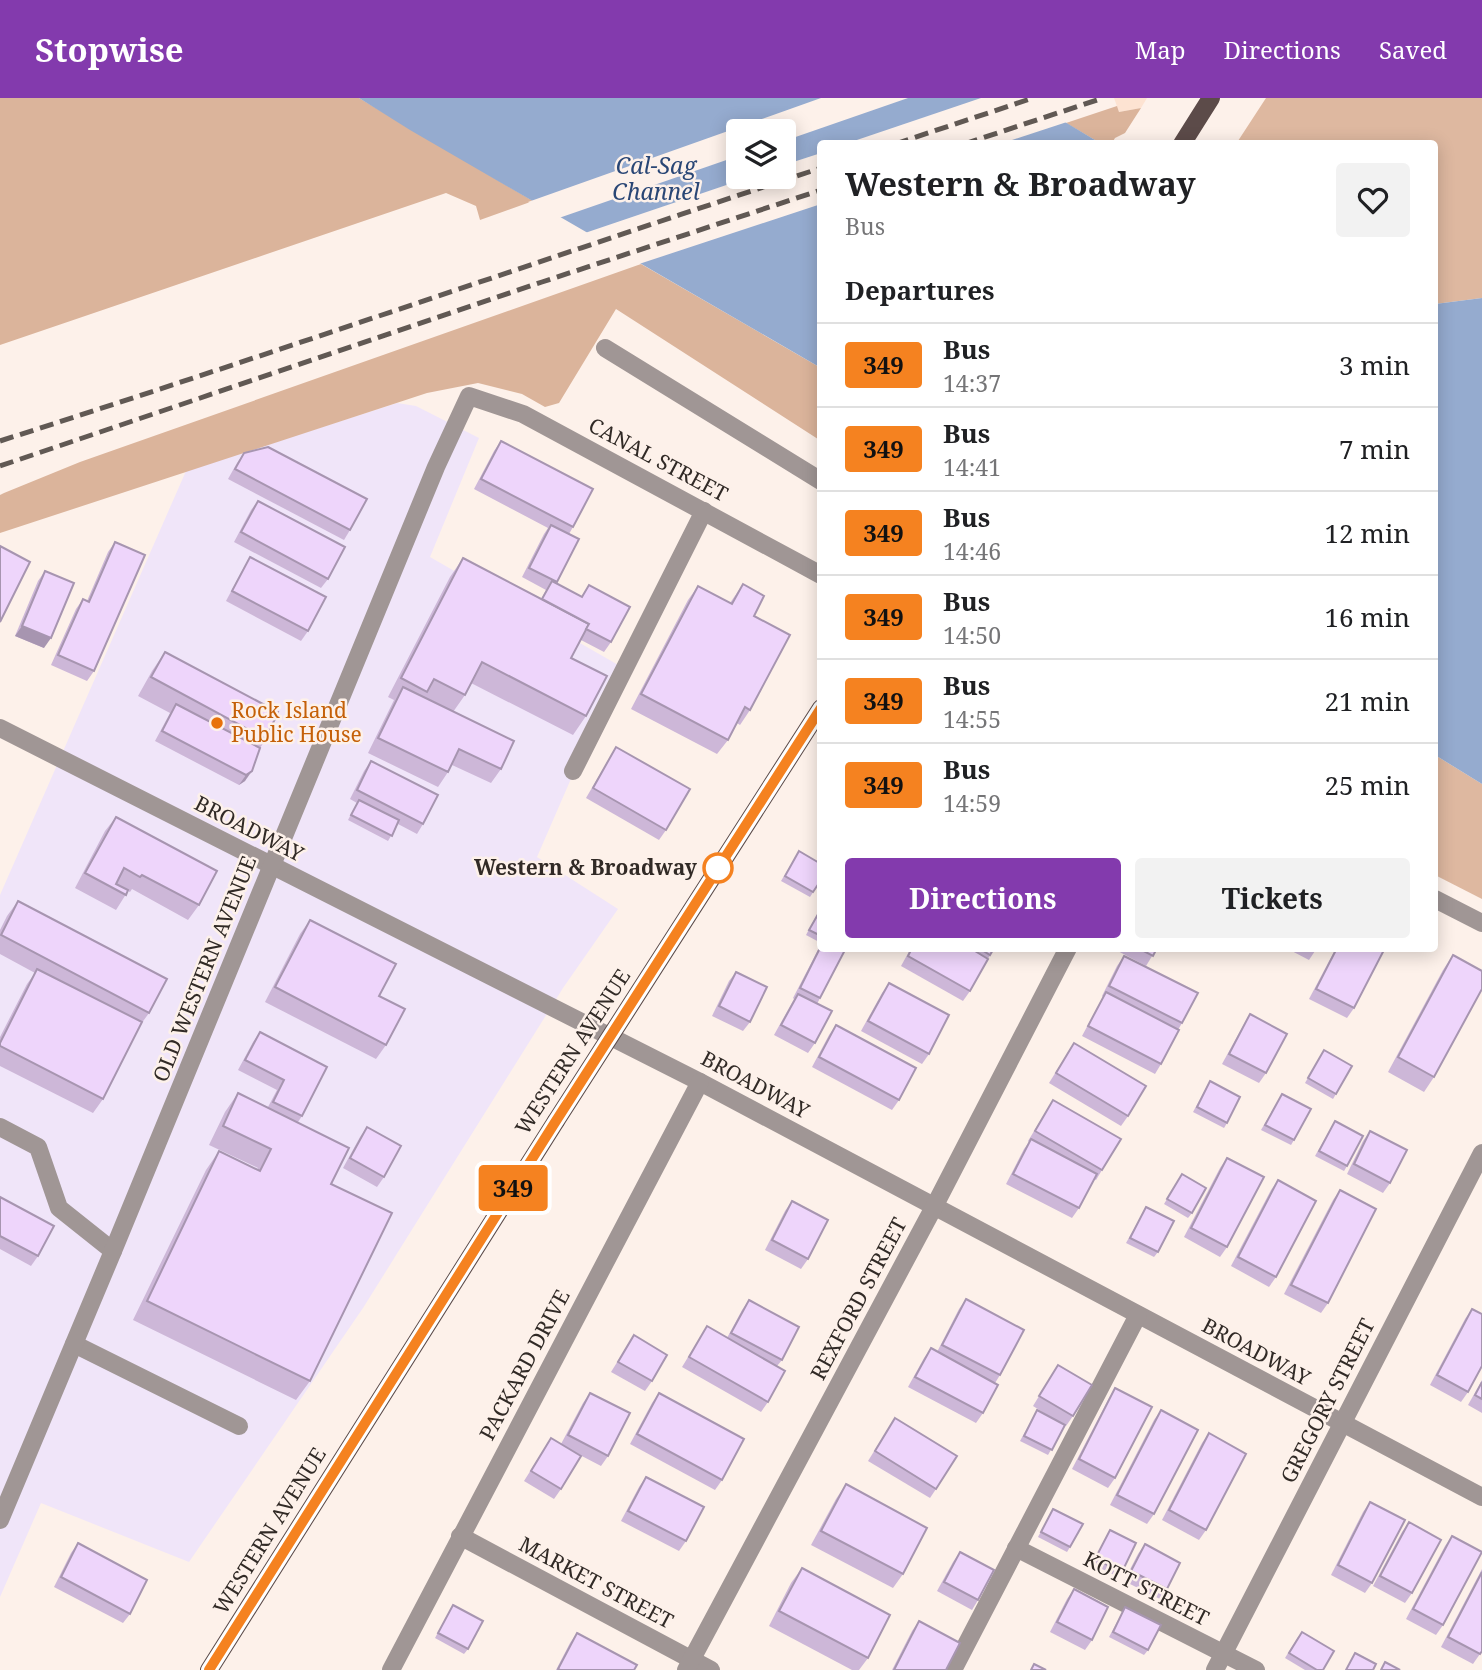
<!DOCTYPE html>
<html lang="en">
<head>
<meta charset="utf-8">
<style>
  body { margin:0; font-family:"Noto Serif",serif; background:#f2f2f2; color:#202124; height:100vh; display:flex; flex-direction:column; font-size:26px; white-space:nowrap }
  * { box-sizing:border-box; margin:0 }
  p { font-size:23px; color:#757577 }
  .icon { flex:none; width:38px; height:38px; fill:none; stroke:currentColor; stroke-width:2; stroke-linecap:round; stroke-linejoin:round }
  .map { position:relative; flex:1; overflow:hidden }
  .sheet { position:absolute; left:817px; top:42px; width:621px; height:812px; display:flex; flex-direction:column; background:#fff; border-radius:7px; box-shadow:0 4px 18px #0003 }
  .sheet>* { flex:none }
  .badge { padding:0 14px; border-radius:5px; font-size:24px; line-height:46px }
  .controls { position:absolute; left:726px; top:21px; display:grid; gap:14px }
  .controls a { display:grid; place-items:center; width:70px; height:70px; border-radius:7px; background:#fff; box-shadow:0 4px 18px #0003; font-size:35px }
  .map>.badge { position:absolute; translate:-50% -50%; box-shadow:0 0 0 4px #fff }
  h2 { padding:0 28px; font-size:26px; line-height:63px }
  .round { display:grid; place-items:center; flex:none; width:74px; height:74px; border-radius:7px; background:#f2f2f2 }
  .headline { display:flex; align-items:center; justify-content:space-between; height:119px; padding:0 28px }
  h1 { font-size:33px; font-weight:700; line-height:52px }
  .button { display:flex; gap:14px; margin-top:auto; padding:14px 28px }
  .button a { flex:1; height:80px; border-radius:7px; background:#833aad; color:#fff; font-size:28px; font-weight:700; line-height:80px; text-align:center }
  .button a+a { background:#f2f2f2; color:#202124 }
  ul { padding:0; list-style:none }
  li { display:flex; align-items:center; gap:21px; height:84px; padding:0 28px; border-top:2px solid #e0e0e0 }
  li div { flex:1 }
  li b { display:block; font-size:26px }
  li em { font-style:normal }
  li .badge { min-width:77px; font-weight:700; text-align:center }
  header { display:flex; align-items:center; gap:42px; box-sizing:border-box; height:98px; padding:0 35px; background:#833aad; color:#fff }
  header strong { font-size:33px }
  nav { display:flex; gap:38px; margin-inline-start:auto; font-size:24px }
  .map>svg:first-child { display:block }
  .commercial { fill:#f0e5f9 }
  .built { fill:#fde3d2 }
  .green { fill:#deb8a0 }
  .forest { fill:#dbb49b }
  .water { fill:#95abcf; fill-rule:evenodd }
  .pier { fill:#fdf1ea }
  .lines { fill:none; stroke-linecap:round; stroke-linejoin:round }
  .minor { stroke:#a09695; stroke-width:18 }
  .major { stroke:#5c4b49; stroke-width:18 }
  .rail { stroke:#615954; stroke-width:5; stroke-dasharray:14 7; stroke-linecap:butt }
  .major-bridge { stroke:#5c4b49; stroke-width:18 }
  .wall { fill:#cdb7d8 }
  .shaded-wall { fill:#a795b0 }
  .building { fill:#eed5fb; stroke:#a795b0; stroke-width:2 }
  .line-casing { stroke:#fff; stroke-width:16 }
  .line { stroke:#f58220; stroke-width:10 }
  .food-dot { fill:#e8710a; stroke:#fdf1ea; stroke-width:2.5 }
  .stop-dot { fill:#fff; stroke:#f58220; stroke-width:3.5 }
  .labels { text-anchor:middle; stroke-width:5; stroke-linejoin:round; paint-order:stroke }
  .street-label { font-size:21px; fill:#312a26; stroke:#fdf1ea }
  .food-label { font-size:21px; fill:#c56008; stroke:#fdf1ea; text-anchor:start }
  .stop-label { font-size:21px; font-weight:bold; fill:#312a26; stroke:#fdf1ea; text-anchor:end }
  .water-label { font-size:23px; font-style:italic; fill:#294675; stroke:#fdf1ea }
</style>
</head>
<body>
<header>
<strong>Stopwise</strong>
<nav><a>Map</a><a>Directions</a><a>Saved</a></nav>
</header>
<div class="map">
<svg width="1482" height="1572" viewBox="0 0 1482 1572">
  <rect width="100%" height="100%" fill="#fdf1ea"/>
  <path class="commercial" d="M397 305 416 308 479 340 430 459 620 568 537 759 618 811 563 890 363 1210 189 1464 41 1405 0 1499V797L186 373Z"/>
  <path class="built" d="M1114 0H1147L1141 10 1119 14Z"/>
  <g class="green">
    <path d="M1266 0H1482V200L1435 206V46H1236Z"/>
    <path d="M1435 657 1482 686V801L1435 777Z"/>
  </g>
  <g class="forest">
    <path d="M0 0H359L533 103 480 122 476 108 446 95 0 247Z"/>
    <path d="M1117 8 1119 14 1141 10 1125 35 1115 40 1112 45H1100L1066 25Z"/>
    <path d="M641 166 821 270V343L616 211 559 305 545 309 522 296 478 285 427 295 0 435V397L4 395 80 364Z"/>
  </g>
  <g class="water">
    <path d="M359 0H1025L1100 45 821 46V270L410 32ZM738 33H784V79H738Z"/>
    <path d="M1482 200V686L1435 657V206Z"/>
  </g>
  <g class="pier">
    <path d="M821 0H908L784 43V33H738V58L556 121 528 104Z"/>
    <path d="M981 0H1032L1070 23 1003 45H848Z"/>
    <path d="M821 55V106L636 167 582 136 750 79H784V67Z"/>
  </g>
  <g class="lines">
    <g class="minor">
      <path d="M605 250 821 383"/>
      <path d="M0 630 700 984 1482 1399"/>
      <path d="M573 673 704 413"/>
      <path d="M1435 801 1482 825"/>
      <path d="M0 1029 38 1049 59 1110 113 1153"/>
      <path d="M74 1246 239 1328"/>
      <path d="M0 1422 113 1153 436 369 469 298 523 316 821 477"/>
      <path d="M460 1438 711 1572"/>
      <path d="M1016 1450 1256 1572"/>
      <path d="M391 1572 700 984"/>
      <path d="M686 1572 935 1107 1068 850"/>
      <path d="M953 1572 1138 1217"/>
      <path d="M1215 1572 1482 1055"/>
    </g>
    <g class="major">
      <path d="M1182 46 1211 0"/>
      <path d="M209 1572 556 1023"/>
    </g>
    <g class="rail">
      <path d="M895 46 1033 0"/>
      <path d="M964 46 1103 0"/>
      <path d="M0 343C275 255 547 160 821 70"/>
      <path d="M0 368 542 184 821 92"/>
    </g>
    <path class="major-bridge" d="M556 1023 821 610"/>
  </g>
  <g class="wall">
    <path d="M501 343 573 429 569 436 579 441 556 485 581 499 589 487 611 544 604 554 581 542 571 560 586 618 573 637 471 585 465 597 453 614 501 671 491 685 452 667 448 674 438 689 368 655 394 602 388 599 450 479 463 460 541 501 546 492 522 479 544 436 548 430 474 391 494 353Z"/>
    <path d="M244 355 350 432 344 442 228 381 237 365Z"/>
    <path d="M258 403 328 481 321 490 234 444 251 412Z"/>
    <path d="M115 444 94 573 87 583 51 567 76 511 83 501 87 503 108 454Z"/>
    <path d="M250 459 308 533 301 543 226 503 244 469Z"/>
    <path d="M45 473 44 550 15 538 38 483Z"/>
    <path d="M743 486 754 518 750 612 740 627 737 625 728 642 717 656 631 611 688 502 698 488 730 505Z"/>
    <path d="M165 554 266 641 260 650 245 683 239 687 155 643 170 615 138 598 152 573Z"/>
    <path d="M616 649 666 732 659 742 586 700Z"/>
    <path d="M371 663 423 726 417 736 398 726 388 743 348 722 357 705 350 701 364 673Z"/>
    <path d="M116 719 199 807 188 822 132 791 130 794 128 793 116 812 75 790 105 733Z"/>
    <path d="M796 758 821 782 810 799 781 783Z"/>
    <path d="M18 803 149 915 141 926 103 1001 93 1015 0 968V939L27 886 35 875 0 856V832L7 818Z"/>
    <path d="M821 809V845L806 837Z"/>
    <path d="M310 822 379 898 386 947 376 961 265 904 300 836Z"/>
    <path d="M821 846 820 900 817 906 815 945 808 955 774 937 794 901 793 900Z"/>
    <path d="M911 850H994L970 893 963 903 901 868Z"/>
    <path d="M1114 850H1157L1146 868 1114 851Z"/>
    <path d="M1286 850H1317L1309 862Z"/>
    <path d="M1336 850H1385L1354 910 1347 920 1309 901Z"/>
    <path d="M1453 857 1434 979 1424 994 1388 974 1443 872Z"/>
    <path d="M1124 858 1182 925 1178 932 1161 966 1155 976 1082 938 1103 899 1102 898 1117 868Z"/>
    <path d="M736 874 750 924 743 933 712 918 729 883Z"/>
    <path d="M889 885 929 956 922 966 861 933 882 895Z"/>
    <path d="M1250 916 1266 975 1259 985 1222 966 1244 926Z"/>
    <path d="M836 927 899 1002 892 1012 812 969 829 937Z"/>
    <path d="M260 934 302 1018 298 1024 331 1086 310 1283 296 1302 133 1222 206 1072 219 1053 257 1072 258 1070 209 1047 225 1014 238 995 268 1009 277 992 238 972 253 944Z"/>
    <path d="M1074 945 1128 1018 1121 1028 1049 985Z"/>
    <path d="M1324 952 1336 996 1333 1001 1305 985Z"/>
    <path d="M1210 983 1227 1025 1224 1030 1193 1014Z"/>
    <path d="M1282 996 1294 1042 1291 1047 1261 1032Z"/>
    <path d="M1053 1002 1102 1072 1096 1082 1094 1081 1079 1110 1072 1120 1006 1086 1024 1051 1029 1044 1028 1043Z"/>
    <path d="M1335 1023 1347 1068 1344 1073 1315 1058Z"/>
    <path d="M367 1029 384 1079 377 1089 343 1070 360 1039Z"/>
    <path d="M1370 1033 1390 1085 1383 1095 1347 1076 1363 1043Z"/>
    <path d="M1227 1060V1149L1220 1159 1184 1139 1220 1070Z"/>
    <path d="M1182 1076 1192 1115 1188 1120 1164 1106Z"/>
    <path d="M1278 1082 1276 1179 1269 1189 1231 1168 1271 1092Z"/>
    <path d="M1340 1092 1328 1205 1321 1215 1284 1196 1333 1102Z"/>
    <path d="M0 1099 38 1158 31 1168 0 1151Z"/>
    <path d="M792 1103 808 1161 801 1171 765 1152 785 1113Z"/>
    <path d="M1146 1109 1158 1154 1154 1159 1126 1145Z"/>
    <path d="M966 1201 1000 1277 995 1285 983 1315 976 1325 908 1289 924 1260 931 1250 937 1254 959 1211Z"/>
    <path d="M749 1202 782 1262 777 1268 768 1304 761 1314 682 1269 707 1228 727 1240 742 1212Z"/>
    <path d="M1472 1211 1468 1294 1461 1304 1430 1287 1465 1221Z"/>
    <path d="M634 1237 652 1283 645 1293 611 1274Z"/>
    <path d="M1058 1267 1073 1318 1066 1328 1065 1327 1048 1357 1020 1343 1037 1312 1052 1320 1033 1308Z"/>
    <path d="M1482 1282V1315L1468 1307Z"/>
    <path d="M1115 1290V1380L1108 1390 1072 1371 1109 1300Z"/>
    <path d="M590 1295 608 1358 601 1368 576 1355 561 1391 554 1401 524 1383 551 1340 561 1346 583 1305Z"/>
    <path d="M659 1295 722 1382 715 1392 630 1346 652 1305Z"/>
    <path d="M1161 1312 1154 1416 1147 1426 1110 1407 1154 1322Z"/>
    <path d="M895 1320 936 1391 930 1400 868 1363Z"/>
    <path d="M1209 1335 1206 1432 1199 1442 1162 1422 1202 1345Z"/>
    <path d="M646 1379 686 1443 679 1453 621 1423 639 1389Z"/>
    <path d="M846 1386 903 1476 893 1490 811 1447 836 1401Z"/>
    <path d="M1370 1404 1372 1485 1365 1495 1331 1477 1363 1414Z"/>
    <path d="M1053 1411 1070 1449 1067 1454 1038 1439Z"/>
    <path d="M1409 1424 1412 1495 1405 1505 1373 1488 1402 1434Z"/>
    <path d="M1110 1432 1122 1474 1118 1479 1092 1466Z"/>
    <path d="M1452 1438 1443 1527 1436 1537 1406 1521 1445 1448Z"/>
    <path d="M78 1445 130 1516 123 1525 54 1489 71 1455Z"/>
    <path d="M1145 1446 1167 1491 1160 1501 1124 1483 1138 1456Z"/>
    <path d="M960 1454 978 1502 972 1512 937 1493 953 1464Z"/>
    <path d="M802 1470 868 1560 859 1572H852L769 1528 791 1485Z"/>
    <path d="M1482 1471V1553L1473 1566 1441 1549Z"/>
    <path d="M1074 1491 1092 1542 1085 1552 1050 1534 1067 1501Z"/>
    <path d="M453 1507 468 1551 464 1556 435 1540Z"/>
    <path d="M1125 1509 1148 1552 1144 1557 1109 1539Z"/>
    <path d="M919 1523 946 1572H892L912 1533Z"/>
    <path d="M577 1535 634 1572H556L570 1545Z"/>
    <path d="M1298 1539 1323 1572H1305L1285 1560Z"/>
  </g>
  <g class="shaded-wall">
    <path d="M22 528 51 540 44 550 15 538Z"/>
    <path d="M252 673 245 683 239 687 246 677Z"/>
  </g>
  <g class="building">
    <path d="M501 343 593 391 573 429 481 381Z"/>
    <path d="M268 349 367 401 350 432 235 371 244 355Z"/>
    <path d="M258 403 345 449 328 481 241 434Z"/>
    <path d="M551 427 579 441 557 484 529 470Z"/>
    <path d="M115 444 145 457 94 573 58 557 83 501 89 504Z"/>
    <path d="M0 448 30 464 0 524Z"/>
    <path d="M250 459 326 499 308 533 232 493Z"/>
    <path d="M463 460 589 526 571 560 607 578 586 618 482 564 465 597 434 581 427 594 401 580Z"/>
    <path d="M45 473 74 485 51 540 22 528Z"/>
    <path d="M552 483 582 499 589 487 630 509 611 544 586 531 589 526 542 501Z"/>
    <path d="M743 486 764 498 754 518 790 537 750 612 745 609 728 642 641 596 698 488 732 506Z"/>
    <path d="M165 554 278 614 266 641 151 579Z"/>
    <path d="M403 589 514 643 501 671 459 651 448 674 378 640Z"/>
    <path d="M176 606 260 650 252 673 246 677 162 633Z"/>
    <path d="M616 649 690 691 666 732 593 690Z"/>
    <path d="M371 663 438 697 423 726 357 692Z"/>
    <path d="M359 702 399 722 392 738 351 717Z"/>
    <path d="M116 719 217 773 199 807 142 777 140 779 124 770 116 786 128 792 126 797 85 775Z"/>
    <path d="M799 753 821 766V782L813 794 785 778Z"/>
    <path d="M18 803 167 881 149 915 1 837Z"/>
    <path d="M821 811V838L809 832Z"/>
    <path d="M310 822 396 866 379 898 405 911 386 947 275 889Z"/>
    <path d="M821 848V850H843L845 852 820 900 800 890Z"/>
    <path d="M912 850H970L988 861 970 893 908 858Z"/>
    <path d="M979 850H994L990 857Z"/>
    <path d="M1138 850H1157L1153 858Z"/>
    <path d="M1337 850H1385L1354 910 1316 891Z"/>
    <path d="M1453 857 1482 873V891L1434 979 1398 959Z"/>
    <path d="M1124 858 1198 895 1182 925 1109 888Z"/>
    <path d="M37 871 142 924 103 1001 0 948V945Z"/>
    <path d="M736 874 767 889 750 924 719 908Z"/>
    <path d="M889 885 949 917 929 956 868 923Z"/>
    <path d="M1106 894 1179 932 1161 966 1088 928Z"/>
    <path d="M798 896 832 913 815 945 781 927Z"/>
    <path d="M1250 916 1287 936 1266 975 1229 956Z"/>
    <path d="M836 927 916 970 899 1002 819 959Z"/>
    <path d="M260 934 327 969 302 1018 273 1004 284 982 245 962Z"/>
    <path d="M1074 945 1146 988 1128 1018 1056 975Z"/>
    <path d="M1324 952 1352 968 1336 996 1308 980Z"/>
    <path d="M1210 983 1240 999 1227 1025 1197 1009Z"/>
    <path d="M238 995 349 1050 331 1086 392 1115 310 1283 147 1203 219 1053 260 1073 271 1051 223 1028Z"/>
    <path d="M1282 996 1311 1011 1294 1042 1265 1027Z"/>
    <path d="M1053 1002 1121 1041 1102 1072 1035 1033Z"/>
    <path d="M1335 1023 1363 1038 1347 1068 1319 1053Z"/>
    <path d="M367 1029 401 1048 384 1079 350 1060Z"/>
    <path d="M1370 1033 1407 1052 1390 1085 1354 1066Z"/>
    <path d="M1031 1041 1097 1076 1079 1110 1013 1076Z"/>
    <path d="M1227 1060 1264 1079 1227 1149 1191 1130Z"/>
    <path d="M1182 1076 1206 1090 1192 1115 1167 1101Z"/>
    <path d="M1278 1082 1316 1103 1276 1179 1238 1159Z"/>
    <path d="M1340 1092 1376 1111 1328 1205 1291 1187Z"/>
    <path d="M0 1099 54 1128 38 1158 0 1138Z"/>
    <path d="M792 1103 828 1122 808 1161 772 1142Z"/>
    <path d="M1146 1109 1174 1123 1158 1154 1130 1140Z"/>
    <path d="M966 1201 1024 1232 1000 1277 942 1247Z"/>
    <path d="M749 1202 799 1229 782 1262 731 1235Z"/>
    <path d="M1472 1211 1482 1216V1268L1468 1294 1437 1277Z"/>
    <path d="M707 1228 785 1273 768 1304 689 1259Z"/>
    <path d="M634 1237 667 1257 652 1283 618 1264Z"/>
    <path d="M931 1250 998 1287 983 1315 915 1279Z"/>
    <path d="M1058 1267 1092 1287 1073 1318 1039 1298Z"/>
    <path d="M1482 1284V1301L1475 1297Z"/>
    <path d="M1115 1290 1152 1309 1115 1380 1079 1361Z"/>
    <path d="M590 1295 630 1315 608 1358 568 1337Z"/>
    <path d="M659 1295 744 1341 722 1382 637 1336Z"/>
    <path d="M1037 1312 1065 1327 1052 1352 1024 1338Z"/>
    <path d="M1161 1312 1198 1332 1154 1416 1117 1397Z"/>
    <path d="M895 1320 957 1358 936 1391 875 1353Z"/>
    <path d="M1209 1335 1246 1356 1206 1432 1169 1412Z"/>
    <path d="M551 1340 581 1358 561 1391 531 1373Z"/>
    <path d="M646 1379 704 1409 686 1443 628 1413Z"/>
    <path d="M846 1386 927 1430 903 1476 821 1433Z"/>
    <path d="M1370 1404 1405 1422 1372 1485 1338 1467Z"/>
    <path d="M1053 1411 1083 1426 1070 1449 1041 1434Z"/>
    <path d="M1409 1424 1441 1442 1412 1495 1380 1478Z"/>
    <path d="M1110 1432 1136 1445 1122 1474 1095 1461Z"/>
    <path d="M1452 1438 1482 1454 1443 1527 1413 1511Z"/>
    <path d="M78 1445 147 1482 130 1516 61 1479Z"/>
    <path d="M1145 1446 1180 1465 1167 1491 1131 1473Z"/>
    <path d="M960 1454 994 1472 978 1502 944 1484Z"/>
    <path d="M802 1470 890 1517 868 1560 779 1513Z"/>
    <path d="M1482 1474V1553L1480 1556 1448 1539Z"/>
    <path d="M1074 1491 1108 1509 1092 1542 1057 1524Z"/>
    <path d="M453 1507 483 1523 468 1551 438 1535Z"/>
    <path d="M1125 1509 1161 1527 1148 1552 1113 1534Z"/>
    <path d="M919 1523 960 1545 946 1572H894Z"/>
    <path d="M1302 1534 1334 1553 1323 1572H1317L1289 1555Z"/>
    <path d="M577 1535 637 1567 634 1572H560L558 1571Z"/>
    <path d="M1355 1555 1376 1566 1373 1572H1346Z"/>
    <path d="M1385 1564 1400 1572H1381Z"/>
    <path d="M1034 1566 1046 1572H1031Z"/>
  </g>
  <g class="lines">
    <g class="line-casing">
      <path id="line" d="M209 1572 554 1026 821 610"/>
    </g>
    <use href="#line" class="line"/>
  </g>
  <circle class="food-dot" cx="217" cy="625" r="7"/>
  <circle class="stop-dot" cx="718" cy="770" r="14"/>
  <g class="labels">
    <g class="street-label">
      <text transform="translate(658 362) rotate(28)" y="7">CANAL STREET</text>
      <text transform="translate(249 731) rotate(27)" y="7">BROADWAY</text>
      <text transform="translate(205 871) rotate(-68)" y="7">OLD WESTERN AVENUE</text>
      <text transform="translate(573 954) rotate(-57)" y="7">WESTERN AVENUE</text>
      <text transform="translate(755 987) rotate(28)" y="7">BROADWAY</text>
      <text transform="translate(859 1201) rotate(-62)" y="7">REXFORD STREET</text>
      <text transform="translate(1256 1254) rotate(28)" y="7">BROADWAY</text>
      <text transform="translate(525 1267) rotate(-62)" y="7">PACKARD DRIVE</text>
      <text transform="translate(1328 1303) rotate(-63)" y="7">GREGORY STREET</text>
      <text transform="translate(270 1433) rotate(-58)" y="7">WESTERN AVENUE</text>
      <text transform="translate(596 1485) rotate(28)" y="7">MARKET STREET</text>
      <text transform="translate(1146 1491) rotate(27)" y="7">KOTT STREET</text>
    </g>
    <g class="food-label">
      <text x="231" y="620">Rock Island<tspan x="231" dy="24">Public House</tspan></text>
    </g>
    <g class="stop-label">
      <text x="697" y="777">Western &amp; Broadway</text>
    </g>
    <g class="water-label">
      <text x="656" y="76">Cal-Sag<tspan x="656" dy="26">Channel</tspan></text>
    </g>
  </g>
</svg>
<div class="controls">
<a><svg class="icon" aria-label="layers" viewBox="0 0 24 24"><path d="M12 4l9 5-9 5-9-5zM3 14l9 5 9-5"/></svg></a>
</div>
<b class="badge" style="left:513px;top:1090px;background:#f58220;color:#111">349</b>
<section class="sheet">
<div class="headline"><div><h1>Western &amp; Broadway</h1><p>Bus</p></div><a class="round"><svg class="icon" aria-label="heart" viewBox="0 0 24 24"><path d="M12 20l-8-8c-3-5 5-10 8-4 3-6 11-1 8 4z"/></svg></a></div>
<h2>Departures</h2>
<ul>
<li><span class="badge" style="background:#f58220;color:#111">349</span><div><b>Bus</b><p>14:37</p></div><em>3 min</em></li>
<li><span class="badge" style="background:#f58220;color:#111">349</span><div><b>Bus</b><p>14:41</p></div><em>7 min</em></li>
<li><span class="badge" style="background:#f58220;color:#111">349</span><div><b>Bus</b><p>14:46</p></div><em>12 min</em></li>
<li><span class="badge" style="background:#f58220;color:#111">349</span><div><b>Bus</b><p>14:50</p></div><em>16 min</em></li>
<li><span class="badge" style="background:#f58220;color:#111">349</span><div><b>Bus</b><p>14:55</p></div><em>21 min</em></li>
<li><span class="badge" style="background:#f58220;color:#111">349</span><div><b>Bus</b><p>14:59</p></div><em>25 min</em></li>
</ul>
<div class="button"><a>Directions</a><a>Tickets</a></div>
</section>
</div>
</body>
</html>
